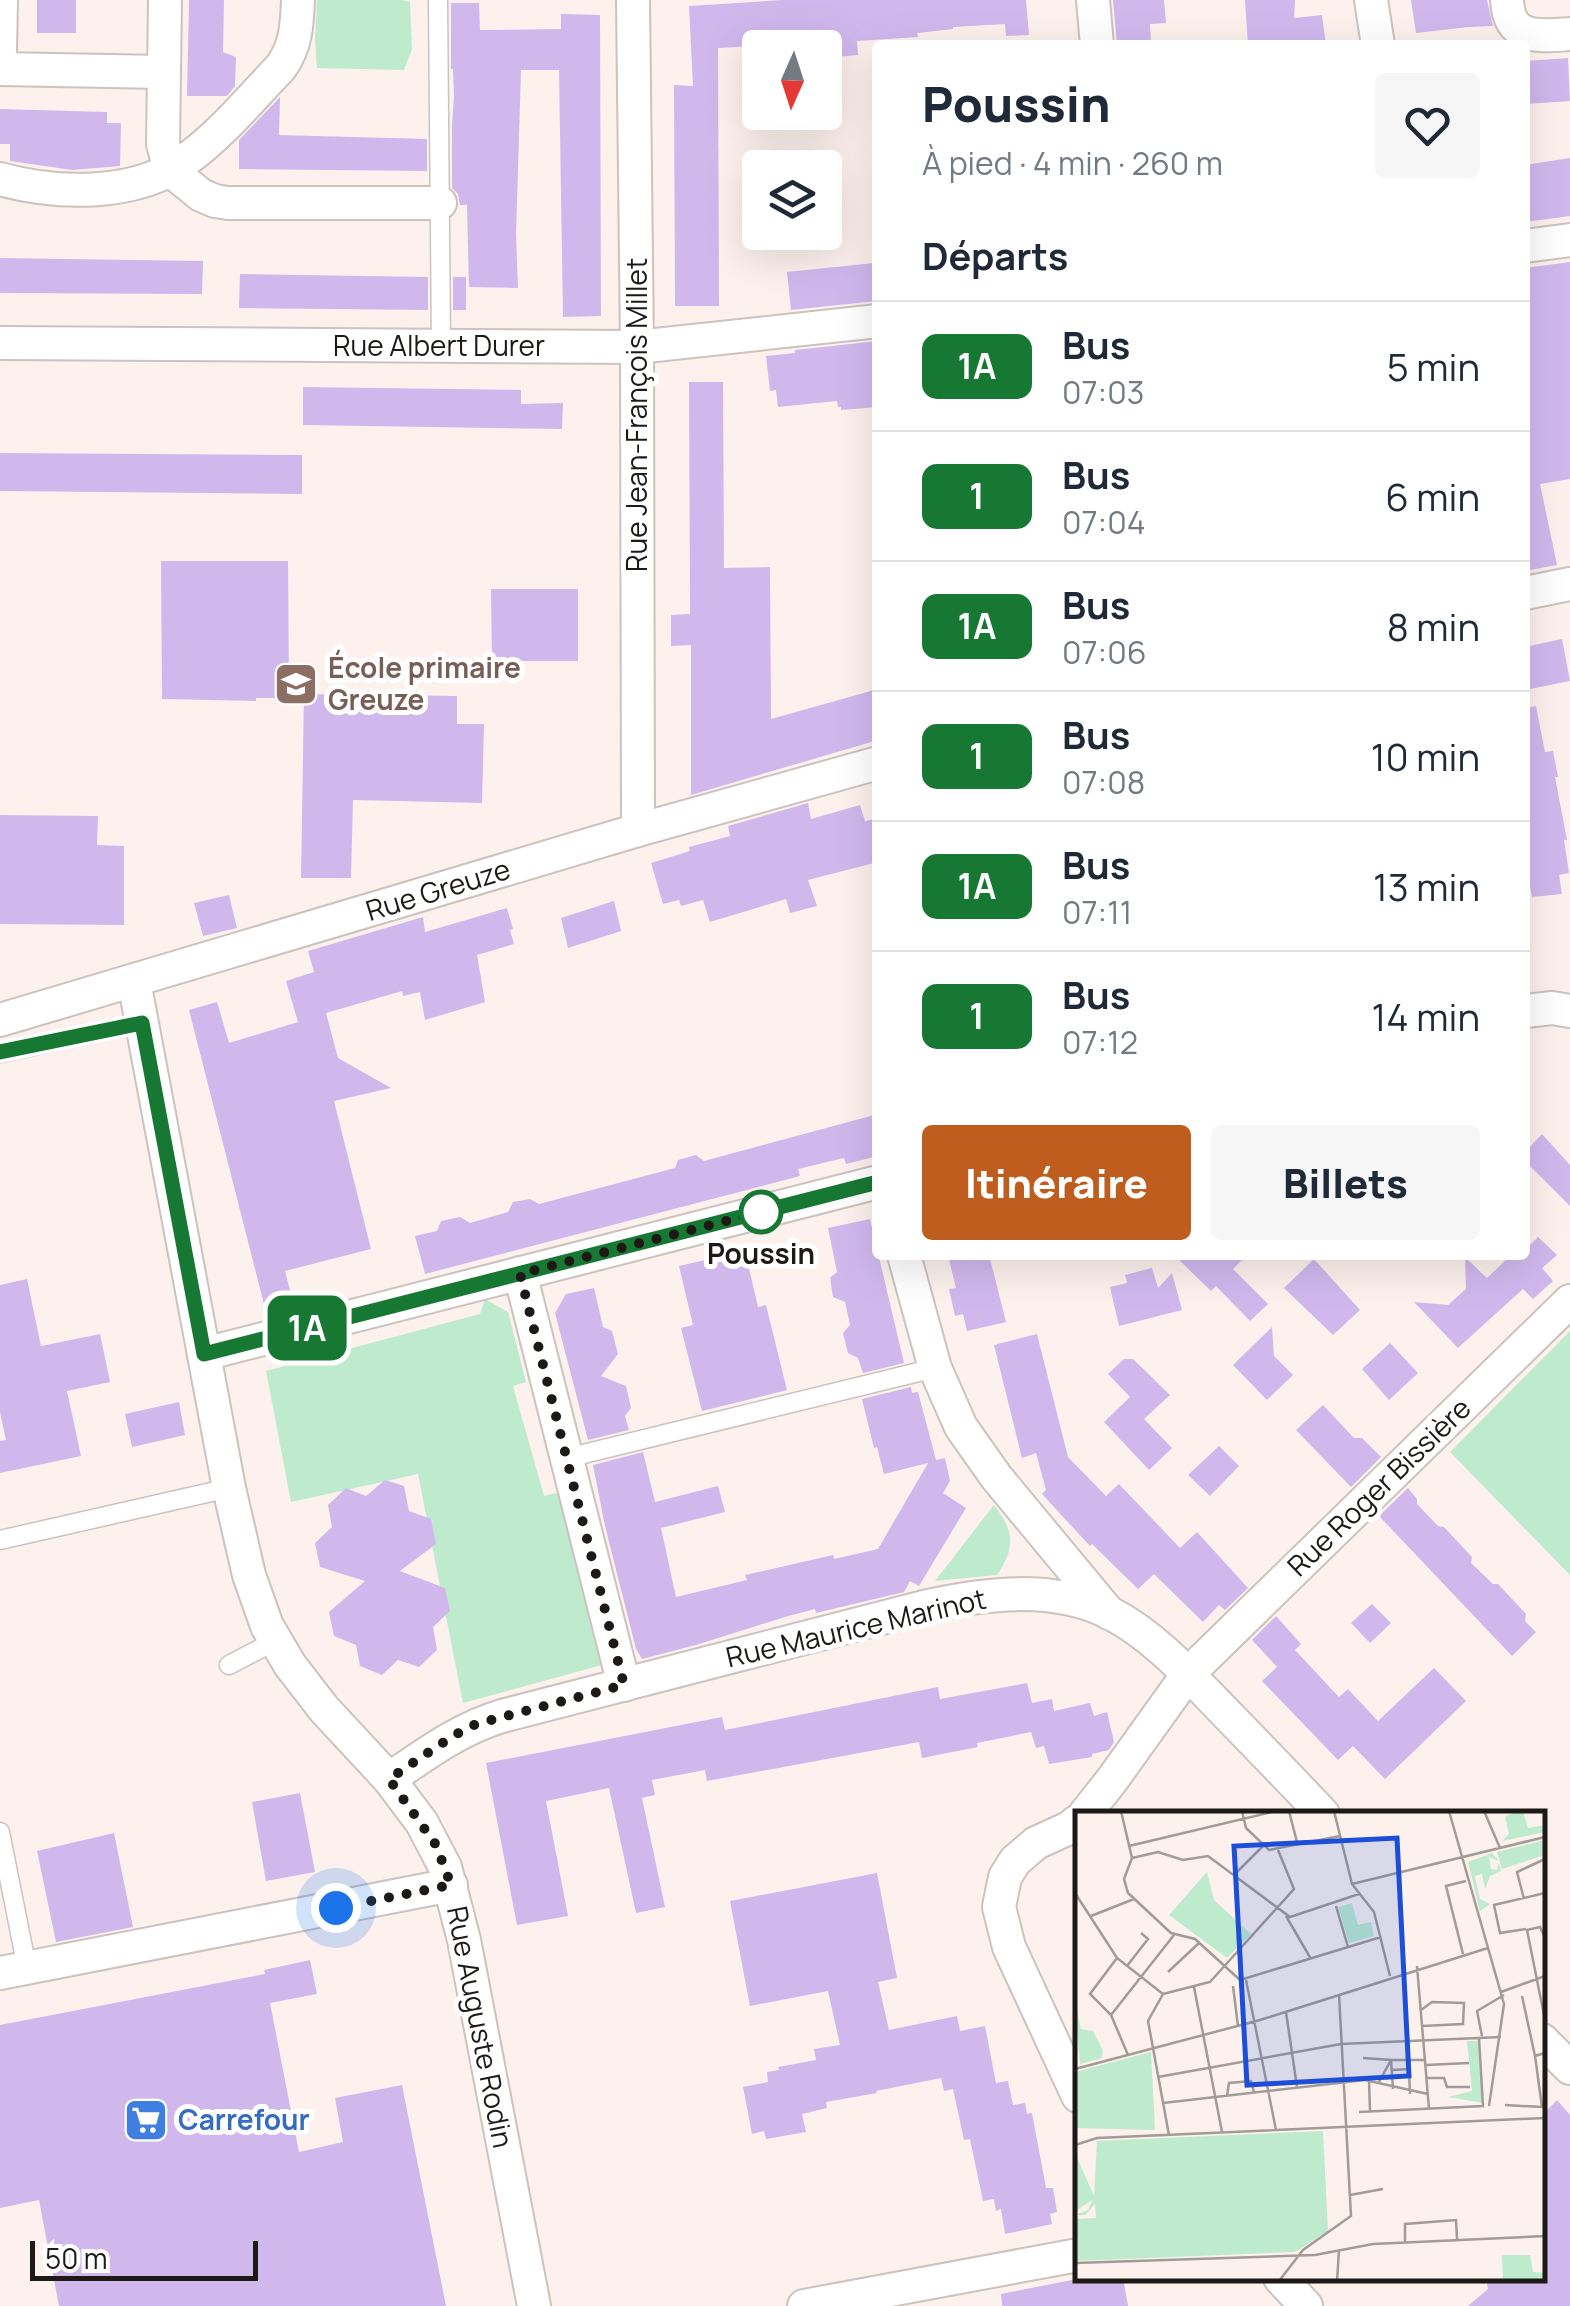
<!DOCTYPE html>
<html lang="fr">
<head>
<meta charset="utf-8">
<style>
  body { margin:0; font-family:Manrope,sans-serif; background:#f6f6f7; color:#1f2937; height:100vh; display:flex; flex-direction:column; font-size:38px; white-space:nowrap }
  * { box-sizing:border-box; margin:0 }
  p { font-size:32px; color:#747a83 }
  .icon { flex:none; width:55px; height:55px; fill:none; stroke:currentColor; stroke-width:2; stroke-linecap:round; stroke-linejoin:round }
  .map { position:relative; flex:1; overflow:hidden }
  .sheet { position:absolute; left:872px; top:40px; width:658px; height:1220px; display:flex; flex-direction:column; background:#fff; border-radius:10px; box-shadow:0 10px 40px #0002 }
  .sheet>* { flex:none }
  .badge { padding:0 20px; border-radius:15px; font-size:35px; line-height:65px }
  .needle { width:65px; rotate:183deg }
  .buttons { position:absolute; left:742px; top:30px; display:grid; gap:20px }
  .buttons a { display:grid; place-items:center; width:100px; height:100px; border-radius:10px; background:#fff; box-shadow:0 10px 40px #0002; font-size:50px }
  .scale { position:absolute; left:30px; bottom:25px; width:228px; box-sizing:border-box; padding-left:10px; border:5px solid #1c1917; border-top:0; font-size:28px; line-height:35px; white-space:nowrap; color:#1c1917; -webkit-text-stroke:8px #fff; paint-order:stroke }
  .you { position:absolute; width:50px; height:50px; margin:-25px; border:8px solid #fff; border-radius:50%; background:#1a73e8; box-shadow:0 0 0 15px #1a73e833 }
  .map>.badge { position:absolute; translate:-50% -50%; box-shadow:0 0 0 5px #fff }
  h2 { padding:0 50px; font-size:38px; line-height:90px }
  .round { display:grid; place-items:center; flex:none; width:105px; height:105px; border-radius:10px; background:#f6f6f7 }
  .overview { display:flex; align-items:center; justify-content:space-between; height:170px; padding:0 50px }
  h1 { font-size:48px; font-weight:800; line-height:75px }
  .button { display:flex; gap:20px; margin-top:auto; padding:20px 50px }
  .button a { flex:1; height:115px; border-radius:10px; background:#be5d1d; color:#fff; font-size:40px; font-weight:800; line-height:115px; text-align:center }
  .button a+a { background:#f6f6f7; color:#1f2937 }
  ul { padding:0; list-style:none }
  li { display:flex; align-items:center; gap:30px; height:130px; padding:0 50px; border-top:2px solid #e0e1e3 }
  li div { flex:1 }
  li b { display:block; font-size:38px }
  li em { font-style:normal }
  li .badge { min-width:110px; font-weight:700; text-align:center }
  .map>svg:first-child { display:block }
  .green { fill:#beebce }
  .building { fill:#d0b8ed }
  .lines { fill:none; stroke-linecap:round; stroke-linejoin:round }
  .lane-casing { stroke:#ccc2be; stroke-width:21 }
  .street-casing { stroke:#ccc2be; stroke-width:36 }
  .lane { stroke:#fff; stroke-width:18 }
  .street { stroke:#fff; stroke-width:32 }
  .line-casing { stroke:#fff; stroke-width:22 }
  .line { stroke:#177833; stroke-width:15 }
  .walk { stroke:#1c1917; stroke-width:10; stroke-dasharray:0 18 }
  .stop-dot { fill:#fff; stroke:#177833; stroke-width:5 }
  .labels { text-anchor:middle; stroke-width:10; stroke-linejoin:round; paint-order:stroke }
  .street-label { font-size:28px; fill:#1c1917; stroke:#fff }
  .education-label { font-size:28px; font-weight:bold; fill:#785e54; stroke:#fff; text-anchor:start }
  .stop-label { font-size:28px; font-weight:bold; fill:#1c1917; stroke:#fff }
  .shop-label { font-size:28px; font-weight:bold; fill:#366cbe; stroke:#fff; text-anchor:start }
  .inset-road { fill:none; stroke:#a29b97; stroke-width:2.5 }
  .view { fill:#1d4ed8; fill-opacity:0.15; stroke:#1d4ed8; stroke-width:5 }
  .inset-edge { fill:none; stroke:#1c1917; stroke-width:5 }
</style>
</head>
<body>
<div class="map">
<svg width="1570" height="2306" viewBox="0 0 1570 2306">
  <rect width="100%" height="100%" fill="#fcf1ed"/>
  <g class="green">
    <path d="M317 0H402L410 2 412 49 404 70 317 68 315 39Z"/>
    <path d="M485 1299 508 1312 526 1382 513 1386 544 1496 561 1492 602 1665 463 1703 418 1474 291 1502 266 1371 480 1314Z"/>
    <path d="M1570 1331V1575L1450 1452Z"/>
    <path d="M994 1505C1014 1531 1016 1547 997 1575L935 1581Z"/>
  </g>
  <g class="building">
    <rect x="37" y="0" width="39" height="33"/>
    <path d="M189 0H224L223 52 236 57 235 86 227 96H187Z"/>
    <path d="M782 0H1026L1029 35 1006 36 1005 24 953 27V29L917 33 918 37 857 41 858 55 825 58V48H773V45L718 48 719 306H675L674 85 693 86 689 6Z"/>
    <path d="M1113 0H1164L1166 23 1150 24 1151 45H1117Z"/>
    <path d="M1245 0H1295L1294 18 1322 15 1326 45H1248Z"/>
    <path d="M1411 0H1487L1493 26 1469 27 1416 33Z"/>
    <path d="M451 3H479L480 30 561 29V14L600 15 601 316 563 317 559 70H521L516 234 518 288 469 287 467 205H460L458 194 452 188V124L454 97 453 69H451Z"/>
    <path d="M1568 58 1570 101 1525 104V61Z"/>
    <path d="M280 97 279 135 427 139V171L239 169V140Z"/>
    <path d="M0 109 107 112V123H121L120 166 72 170 10 161V144H0Z"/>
    <path d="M1570 158V216L1525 222V165Z"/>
    <path d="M0 258 203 261 202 294 0 293Z"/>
    <path d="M1570 262V479L1540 484 1557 565 1525 571V268Z"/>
    <path d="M874 263 877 301 791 310 787 272Z"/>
    <path d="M240 274 428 277V310L239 308Z"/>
    <rect x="453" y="277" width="13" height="33"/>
    <path d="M878 341V407L841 410V407H838L837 401 778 407 776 390 770 391 766 356 795 353V350Z"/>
    <path d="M689 382H723L724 568 770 567 771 719 878 689V740L691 795V645L671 646V615L690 614Z"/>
    <path d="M303 387 521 390V404L563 403 562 429 303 425Z"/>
    <path d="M0 453 302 455V494L0 491Z"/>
    <path d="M161 561H288L289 698H256V701L162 699Z"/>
    <path d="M491 589H578V661H492Z"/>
    <path d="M1562 639 1570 681 1525 690V647Z"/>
    <path d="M304 694 457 696V724H484L482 803 353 800 351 878H301Z"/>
    <path d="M1536 706 1545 752 1553 751 1558 777H1555L1567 840H1564L1569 873 1559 875 1562 894 1532 897 1525 860V708Z"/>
    <path d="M808 803 811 819 860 805 865 821 878 818V862L808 880 817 906 790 913 786 899 710 922 703 900 681 906 679 900 663 904 651 863 690 851 689 847 730 836 728 826Z"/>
    <path d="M0 815 98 816 97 845 124 846V925L0 924Z"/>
    <path d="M229 895 237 928 203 936 194 903Z"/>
    <path d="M614 901 621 931 568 948 561 918Z"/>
    <path d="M507 908 513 929 510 930 514 944 477 955 485 1002 425 1020 420 992 403 996 402 991 326 1013 338 1058 391 1088 334 1101 371 1249 285 1271 295 1309 267 1316 189 1010 217 1002 229 1043 298 1022 286 981 314 972 308 951 423 917 425 932Z"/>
    <path d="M878 1114V1156L846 1164 844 1158 798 1169 800 1176 425 1274 415 1236 437 1231 441 1221 460 1217 470 1223 508 1212 513 1202 530 1199 539 1204 675 1168 678 1160 696 1155 704 1161Z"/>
    <path d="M1542 1134 1570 1165V1206L1525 1161V1152Z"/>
    <path d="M870 1219 904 1363 863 1373 858 1358 848 1353 843 1333 850 1325 845 1302 833 1297 830 1278 837 1272 828 1228Z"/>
    <path d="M1538 1237 1557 1255 1542 1268 1553 1281 1533 1299 1523 1289 1458 1348 1414 1302 1448 1305 1466 1289 1465 1257 1487 1278 1511 1255H1525V1250Z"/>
    <path d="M745 1251 758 1307 766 1305 787 1390 702 1411 681 1328 693 1325 679 1266Z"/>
    <path d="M948 1255H989L1006 1322 967 1331 963 1314 955 1316 949 1289 956 1288Z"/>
    <path d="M1174 1255H1247L1233 1269 1268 1304 1250 1321 1216 1286 1211 1291Z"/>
    <path d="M1314 1259 1360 1310 1333 1335 1284 1288Z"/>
    <path d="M1152 1268 1158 1288 1172 1273 1182 1310 1119 1326 1110 1287 1127 1283 1125 1275Z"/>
    <path d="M27 1279 41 1346 100 1334 110 1382 67 1391 81 1456 0 1473V1441L6 1440 0 1412V1285Z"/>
    <path d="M594 1288 603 1327 612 1331 618 1354 601 1376 626 1386 631 1408 625 1416 629 1430 588 1440 555 1313 566 1294Z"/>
    <path d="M1272 1327 1274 1356 1293 1375 1267 1400 1233 1365Z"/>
    <path d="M1037 1334 1068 1457 1106 1496 1119 1484 1180 1548 1197 1532 1248 1588 1225 1610 1219 1605 1203 1622 1154 1574 1138 1589 1092 1544 1090 1546 1042 1494 1046 1490 1036 1453 1022 1458 994 1345Z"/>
    <path d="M1390 1343 1418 1373 1389 1400 1362 1369Z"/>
    <path d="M1124 1359H1133L1170 1395 1144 1419 1172 1448 1149 1470 1104 1422 1130 1397 1108 1374Z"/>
    <path d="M911 1387 912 1393 918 1392 936 1460 945 1458 950 1481 943 1493 966 1508 919 1586 910 1581 904 1592 816 1613 815 1609 785 1617 696 1645 642 1659 636 1649 605 1526 593 1465 643 1452 655 1502 718 1486 725 1512 661 1528 676 1597 747 1580 745 1575 833 1555 834 1559 878 1549 928 1463 932 1462 884 1474 877 1447 874 1448 862 1399Z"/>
    <path d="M179 1402 185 1435 132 1447 125 1414Z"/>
    <path d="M1323 1405 1354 1438H1362L1381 1457 1351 1487 1296 1430Z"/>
    <path d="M1219 1446 1239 1466 1210 1496 1188 1475Z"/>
    <path d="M385 1480 404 1486 409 1511 431 1519 436 1544 400 1571 445 1588 450 1611 433 1627 437 1650 419 1667 398 1660 382 1675 360 1666 356 1645 334 1636 329 1612 365 1581 320 1567 315 1543 332 1527 328 1505 346 1488 366 1496Z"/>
    <path d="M1408 1488 1417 1499V1504L1438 1526 1444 1527 1472 1557 1471 1563 1493 1584H1498L1526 1614 1525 1621 1536 1632 1512 1656 1379 1516Z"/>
    <path d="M1372 1604 1391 1623 1370 1643 1351 1623Z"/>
    <path d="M1276 1616 1301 1644 1295 1650 1339 1697 1348 1689 1378 1721 1434 1668 1466 1701 1385 1779 1353 1746 1338 1760 1262 1681 1277 1667 1252 1640Z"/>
    <path d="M1027 1683 1032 1703 1052 1699 1054 1711 1090 1703 1094 1716 1107 1712 1114 1742 1109 1750 1092 1754V1757L1049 1764 1044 1746 1036 1748 1031 1732 977 1743 978 1747 922 1758 919 1742 707 1781 705 1770 652 1780 655 1795 642 1798 665 1907 636 1913 609 1788 546 1801 568 1916 517 1925 486 1763 722 1717 725 1730 938 1687 940 1699Z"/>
    <path d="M300 1793 315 1872 266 1881 252 1802Z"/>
    <path d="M114 1833 133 1927 56 1942 37 1851Z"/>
    <path d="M877 1873 897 1978 878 1982 889 2030 957 2016 960 2031 985 2026 996 2083 1008 2081 1013 2105 1025 2103 1027 2114 1032 2113 1046 2188H1053L1057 2212 1050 2214 1052 2224 1005 2234 1001 2209 996 2211 994 2199 983 2201 970 2139 964 2140 953 2089 944 2091 941 2078 876 2091 877 2093 826 2102 827 2108 802 2114 806 2132 766 2139 764 2131 752 2134 743 2087 768 2082 767 2072 779 2070 778 2067 816 2060 814 2049 840 2045 828 1991 750 2006 730 1901Z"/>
    <path d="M310 1960 317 1994 270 2003 299 2152 343 2142 335 2098 402 2085 446 2306H59L39 2200 0 2208V2025L265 1974 264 1970Z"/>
    <path d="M1557 2100 1570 2115V2306H1468L1488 2289 1486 2278H1542V2115Z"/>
    <path d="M1082 2278H1123L1128 2306H1002L1001 2294Z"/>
  </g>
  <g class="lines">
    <g class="lane-casing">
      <g id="lane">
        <path d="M438 0 441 346"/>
        <path d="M0 1053 142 1023"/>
        <path d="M567 1458 935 1368"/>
        <path d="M0 1540 229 1488"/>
        <path d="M229 1665 275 1641"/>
        <path d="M0 1832 27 1968"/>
      </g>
    </g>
    <g class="street-casing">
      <g id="street">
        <path d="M165 0 163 144 170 170 201 195 215 201 228 203H440"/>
        <path d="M633 0 637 347 638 830"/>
        <path d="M1093 0 1097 45"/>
        <path d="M1371 0 1378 45"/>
        <path d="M1507 0C1509 41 1539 36 1570 34"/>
        <path d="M0 51 1 0"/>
        <path d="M0 69 164 72"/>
        <path d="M0 179C58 195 137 197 187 159 222 134 251 98 281 67 296 46 297 25 298 0"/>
        <path d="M1525 246 1570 240"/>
        <path d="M0 343 637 347 878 321"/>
        <path d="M1525 593 1570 584"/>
        <path d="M134 981 229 1488 249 1575 267 1626 290 1665 324 1709 389 1779 422 1823 445 1867 464 1940 534 2306"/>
        <path d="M1525 1011 1552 1008 1570 1011"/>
        <path d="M0 1020 638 830 878 763"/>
        <path d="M904 1255 935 1368 961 1427 997 1478 1109 1613"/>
        <path d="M520 1273 624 1685"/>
        <path d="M204 1354 878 1182"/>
        <path d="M389 1779C426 1754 459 1729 502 1716L928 1606C987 1593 1054 1585 1110 1613 1153 1635 1188 1674 1221 1708 1255 1743 1289 1778 1323 1814"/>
        <path d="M1085 1814 1112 1780 1188 1674 1570 1301"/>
        <path d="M1078 1821 1069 1828 1036 1843 1015 1861 1005 1877 999 1907 1009 1947 1078 2096"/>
        <path d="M0 1973 451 1885"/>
        <path d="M1542 2040 1570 2068"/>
        <path d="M1280 2278 1306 2306"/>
        <path d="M804 2306 1078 2255"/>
      </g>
    </g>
    <use href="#lane" class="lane"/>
    <use href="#street" class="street"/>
  </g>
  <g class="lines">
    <g class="line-casing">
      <path id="line" d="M0 1052 142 1023 204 1354 878 1182"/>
    </g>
    <use href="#line" class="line"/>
    <path class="walk" d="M336 1908 451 1885 436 1845 389 1779 453 1736 476 1724 624 1685 520 1274 761 1212"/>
  </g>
  <defs>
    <g id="school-square" transform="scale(2.25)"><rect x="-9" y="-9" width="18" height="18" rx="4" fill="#8d6e63" stroke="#fff"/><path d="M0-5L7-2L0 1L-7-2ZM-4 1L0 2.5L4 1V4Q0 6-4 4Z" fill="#fff"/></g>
    <g id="supermarket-square" transform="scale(2.25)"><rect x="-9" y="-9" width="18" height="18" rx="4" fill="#3f7fe0" stroke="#fff"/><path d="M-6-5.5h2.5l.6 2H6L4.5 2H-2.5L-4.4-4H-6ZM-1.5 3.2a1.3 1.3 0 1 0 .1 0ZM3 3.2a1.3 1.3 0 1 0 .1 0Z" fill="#fff"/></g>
  </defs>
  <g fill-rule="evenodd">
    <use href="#school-square" x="296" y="684"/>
    <use href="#supermarket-square" x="146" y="2120"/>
  </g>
  <circle class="stop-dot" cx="761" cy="1212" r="20"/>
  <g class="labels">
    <g class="street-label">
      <text x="439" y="356">Rue Albert Durer</text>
      <text transform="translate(637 415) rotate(-90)" y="10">Rue Jean-François Millet</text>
      <text transform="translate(438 890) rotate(-17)" y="10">Rue Greuze</text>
      <text transform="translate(1379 1487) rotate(-44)" y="10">Rue Roger Bissière</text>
      <text transform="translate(856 1628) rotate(-13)" y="10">Rue Maurice Marinot</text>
      <text transform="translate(480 2027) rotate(79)" y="10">Rue Auguste Rodin</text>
    </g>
    <g class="education-label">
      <text x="328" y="678">École primaire<tspan x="328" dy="32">Greuze</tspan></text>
    </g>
    <g class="stop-label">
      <text x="761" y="1264">Poussin</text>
    </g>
    <g class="shop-label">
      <text x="178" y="2130">Carrefour</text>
    </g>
  </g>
  <g transform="translate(1075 1811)">
    <rect width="470" height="470" fill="#fcf1ed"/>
    <path d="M441 0H448L453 17 470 14V21L427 30 434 23 430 6ZM470 29V44L427 58 422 41ZM417 42 424 50 414 46 416 58 422 59 424 52 426 60 415 65 410 78 407 63 400 65 405 88 415 93 405 100 393 51ZM132 61 139 89 176 123 152 147 94 104ZM277 92 283 114 296 111 299 125 274 132 263 96ZM0 193 6 218 18 220 28 239 27 247 5 253ZM392 230H404L408 292 373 286 397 280ZM76 241 80 319 0 317V261ZM248 320 253 420 220 441 0 450V408L21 407 20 393 10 404H0L13 399 17 389 1 400 0 342 19 385 22 330ZM427 444H455L458 461 470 462V469L428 470Z" fill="#beebce"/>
    <path class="inset-road" d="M46 0 57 47M167 0 171 17 194 39 265 25M214 0 223 35M259 0 277 73 299 101 315 165M374 0 429 193 414 295M409 0 425 37M54 35 201 0M57 47 49 68 53 82 96 122 120 128 165 169 306 126M57 47 83 41 108 49 133 45 215 106 284 83M162 61 188 35M277 73 470 26M0 82 42 147 88 183M449 88 442 61 470 48M261 95 273 136M16 105 59 88M211 105 236 148M451 118 425 122 419 94 470 82M470 127 465 116 452 119 470 209M388 143 371 75 391 70M42 147 15 183 36 204 53 244M52 155 73 128 66 122M342 155 354 298M93 161 124 132M171 169 201 319M158 175 163 215M119 176 147 321M426 181 470 165M88 183 135 171 219 78 203 39M88 183 73 210 94 324M447 185 460 245M346 199 357 191 389 192 388 213 347 215M211 201 222 276M36 204 99 124M407 225 402 200 429 184M288 247 316 249 318 278M351 254 394 252M0 258 185 209 413 137M317 259 334 258 335 283M83 266 266 233 426 226M352 267H369L372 276H395M294 270 295 300M303 273 316 249H350M152 285 154 272 176 270 179 281M88 292 290 269 353 283M430 294 467 296 460 245 470 242M284 301 408 295 404 227M0 334 22 327 470 307M275 384 308 378M330 431V413L381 409 382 428M0 452 240 444 298 433 470 425M204 470 228 439 276 405 264 183M262 470 264 439"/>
    <path class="view" d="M322 27 334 265 172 274 159 35Z"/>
    <rect width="470" height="470" class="inset-edge"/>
  </g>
</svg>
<div class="buttons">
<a><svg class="needle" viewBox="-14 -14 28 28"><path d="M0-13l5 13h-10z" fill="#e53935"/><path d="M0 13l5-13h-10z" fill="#747a83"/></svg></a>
<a><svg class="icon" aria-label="layers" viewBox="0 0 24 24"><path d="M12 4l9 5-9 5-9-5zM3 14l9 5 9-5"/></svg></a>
</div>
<div class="scale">50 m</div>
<div class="you" style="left:336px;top:1908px"></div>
<b class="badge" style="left:307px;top:1328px;background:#177833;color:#fff">1A</b>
<section class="sheet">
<div class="overview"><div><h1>Poussin</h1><p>À pied · 4 min · 260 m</p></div><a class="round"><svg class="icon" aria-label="heart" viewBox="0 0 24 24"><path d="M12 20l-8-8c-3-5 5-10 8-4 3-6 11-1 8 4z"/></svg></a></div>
<h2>Départs</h2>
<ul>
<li><span class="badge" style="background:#177833;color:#fff">1A</span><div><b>Bus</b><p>07:03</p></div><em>5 min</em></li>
<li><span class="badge" style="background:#177833;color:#fff">1</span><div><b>Bus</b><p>07:04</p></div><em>6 min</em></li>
<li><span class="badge" style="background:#177833;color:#fff">1A</span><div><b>Bus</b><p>07:06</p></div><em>8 min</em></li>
<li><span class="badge" style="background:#177833;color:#fff">1</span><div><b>Bus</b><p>07:08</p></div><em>10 min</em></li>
<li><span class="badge" style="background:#177833;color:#fff">1A</span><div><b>Bus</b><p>07:11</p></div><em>13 min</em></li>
<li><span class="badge" style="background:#177833;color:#fff">1</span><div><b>Bus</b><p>07:12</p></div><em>14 min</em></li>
</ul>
<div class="button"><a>Itinéraire</a><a>Billets</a></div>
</section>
</div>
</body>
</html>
